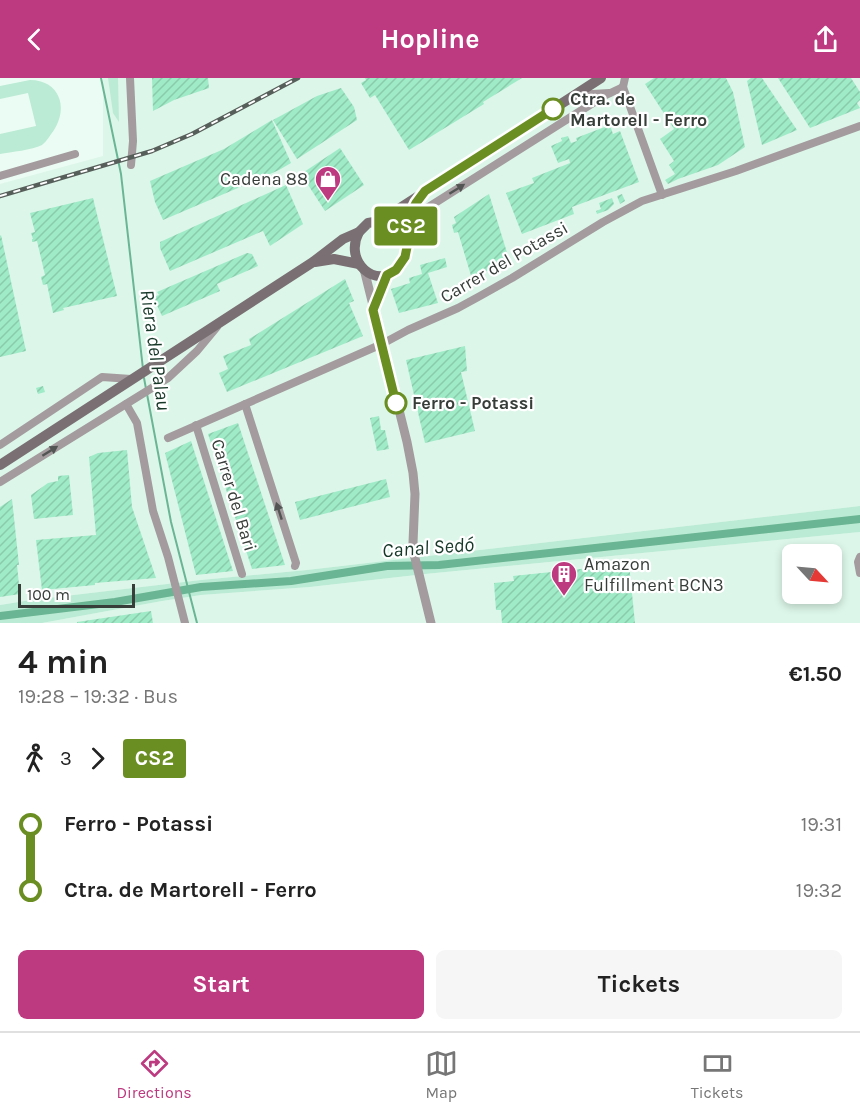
<!DOCTYPE html>
<html lang="en">
<head>
<meta charset="utf-8">
<style>
  body { margin:0; font-family:Karla,sans-serif; background:#f6f6f6; color:#222; height:100vh; display:flex; flex-direction:column; font-size:22px; white-space:nowrap }
  * { box-sizing:border-box; margin:0 }
  p { font-size:20px; color:#767676 }
  .icon { flex:none; width:33px; height:33px; fill:none; stroke:currentColor; stroke-width:2; stroke-linecap:round; stroke-linejoin:round }
  .map { position:relative; height:545px; overflow:hidden }
  .details { display:flex; flex-direction:column; background:#fff; flex:1 }
  .details>* { flex:none }
  .badge { padding:0 12px; border-radius:4px; font-size:21px; line-height:39px }
  .needle { width:39px; rotate:116deg }
  .fabs { position:absolute; left:782px; top:466px; display:grid; gap:12px }
  .fabs a { display:grid; place-items:center; width:60px; height:60px; border-radius:9px; background:#fff; box-shadow:0 3px 9px #0003; font-size:30px }
  .scale { position:absolute; left:18px; bottom:15px; width:117px; box-sizing:border-box; padding-left:6px; border:3px solid #373e3a; border-top:0; font-size:16px; line-height:21px; white-space:nowrap; color:#373e3a; -webkit-text-stroke:4px #fff; paint-order:stroke }
  .map>.badge { position:absolute; translate:-50% -50%; box-shadow:0 0 0 3px #fff }
  .legs { display:flex; align-items:center; gap:9px; height:66px; padding:0 18px; font-size:20px }
  .legs p { margin-inline-start:auto }
  .headline { display:flex; align-items:center; justify-content:space-between; height:102px; padding:0 18px }
  h1 { font-size:33px; font-weight:700; line-height:45px }
  .cta { display:flex; gap:12px; margin-top:auto; padding:12px 18px }
  .cta a { flex:1; height:69px; border-radius:9px; background:#bd3980; color:#fff; font-size:24px; font-weight:700; line-height:69px; text-align:center }
  .cta a+a { background:#f6f6f6; color:#222 }
  ul { padding:0 18px; list-style:none }
  li { display:flex; align-items:center; gap:21px; height:66px; font-size:22px }
  li i { display:grid; place-items:center; width:9px; height:100%; margin:0 8px; background:currentColor }
  li i::after { content:''; width:15px; height:15px; margin:-8px; border:4px solid; border-radius:50%; background:#fff }
  li p { margin-inline-start:auto }
  li:first-child i { background:linear-gradient(#0000 50%,currentColor 0) }
  li:last-child i { background:linear-gradient(currentColor 50%,#0000 0) }
  header { display:flex; justify-content:space-between; align-items:center; height:78px; padding:0 18px; background:#bd3980; color:#fff; font-size:27px; font-weight:700 }
  .tabs { display:flex; justify-content:space-around; align-items:center; height:84px; border-top:2px solid #e0e0e0; background:#fff; font-size:16px; color:#767676 }
  .tabs a { display:grid; justify-items:center; gap:3px }
  .tabs .active { color:#bd3980 }
  .map>svg:first-child { display:block }
  .built { fill:#dcf6e9; fill-rule:evenodd }
  .green { fill:#bbebd4 }
  .lines { fill:none; stroke-linecap:round; stroke-linejoin:round }
  .stream { stroke:#6ab593; stroke-width:2 }
  .canal { stroke:#6ab593; stroke-width:8 }
  .building { fill:url(#building-hatch) }
  .minor { stroke:#a39b9e; stroke-width:8 }
  .tertiary { stroke:#a39b9e; stroke-width:9 }
  .secondary { stroke:#7a7074; stroke-width:10 }
  .rail-casing { stroke:#575f5b; stroke-width:4.5 }
  .rail { stroke:#fff; stroke-width:2; stroke-dasharray:7; stroke-linecap:butt }
  .oneway { fill:#525553 }
  .line-1-casing { stroke:#fff; stroke-width:14 }
  .line-1 { stroke:#6b8e23; stroke-width:9 }
  .stop-1-dot { fill:#fff; stroke:#6b8e23; stroke-width:3 }
  .labels { text-anchor:middle; stroke-width:4.5; stroke-linejoin:round; paint-order:stroke }
  .stop-label { font-size:18px; font-weight:bold; fill:#373e3a; stroke:#fff; text-anchor:start }
  .poi-label { font-size:18px; fill:#373e3a; stroke:#fff; text-anchor:end }
  .street-label { font-size:18px; fill:#373e3a; stroke:#fff }
  .water-label { font-size:20px; font-style:italic; fill:#163829; stroke:#fff }
</style>
</head>
<body>
<header><svg class="icon" aria-label="back" viewBox="0 0 24 24"><path d="M15 5l-7 7 7 7"/></svg>Hopline<svg class="icon" aria-label="share" viewBox="0 0 24 24"><path d="M12 15V3M7 8l5-5 5 5M5 13v7h14v-7"/></svg></header>
<div class="map">
<svg width="860" height="545" viewBox="0 0 860 545">
  <defs>
    <pattern id="building-hatch" width="6" height="6" patternUnits="userSpaceOnUse" patternTransform="scale(1.5)"><rect width="6" height="6" fill="#9febc7"/><path d="M-1 1l2-2M0 6l6-6M5 7l2-2" fill="none" stroke="#8acbac"/></pattern>
  </defs>
  <rect width="100%" height="100%" fill="#ebfcf4"/>
  <g class="built">
    <path d="M103 0H860V428L307 492 201 502 31 522 0 527V106L103 78Z"/>
    <path d="M860 454V545H42L162 523 201 517 310 509 425 496ZM792 477H831V516H792Z"/>
  </g>
  <g class="green">
    <path d="M108 0H118L119 44 113 35Z"/>
    <path d="M30 2C59 2 69 29 54 52 50 57 47 63 42 67 32 72 11 74 0 76V56L36 48 28 15 0 21V8Z"/>
    <path d="M860 428V454L425 496 310 509 201 517 162 523 42 545H0V527L31 522 201 502 307 492Z"/>
  </g>
  <g class="lines">
    <g class="stream">
      <path d="M101 0 121 96 143 291"/>
      <path d="M144 300 171 444 197 545"/>
    </g>
    <path class="canal" d="M0 538 115 524 201 509 291 503 387 488 439 487 860 441"/>
  </g>
  <g class="building">
    <path d="M152 0H208L209 10 174 22 153 33Z"/>
    <path d="M365 0H522L483 24 484 26 409 72 375 17 370 20 361 5 366 2Z"/>
    <path d="M654 0H726L733 14 745 69 718 87 678 101 668 106 665 102 675 96 669 87 674 83 660 61 674 51 645 6Z"/>
    <path d="M751 0H762L797 52 762 67 747 3Z"/>
    <path d="M778 0H851L860 14V22L857 25 860 30 810 50Z"/>
    <path d="M341 10 354 29 357 42 297 81 273 42 317 18Z"/>
    <path d="M272 42 291 85 279 92 261 100 163 142 155 124 150 103 224 71Z"/>
    <path d="M610 47 613 56 620 53 639 104 572 129 574 136 522 156 506 115 534 105 532 100 570 85 569 81 558 85 551 68 562 63 561 60 568 58 571 65 577 63 576 60Z"/>
    <path d="M340 70 364 107 325 133 301 96Z"/>
    <path d="M286 107 303 146 270 168 263 153 170 193 160 170V164Z"/>
    <path d="M489 116 509 181 472 201 458 154 454 155 452 147 456 145 454 139Z"/>
    <path d="M622 116 625 123 620 126 617 118Z"/>
    <path d="M93 120 117 218 63 230 64 232 53 235 47 206 43 207 41 199 45 197 37 163 32 164V161H33L31 155 35 154 30 135Z"/>
    <path d="M612 120 614 126 608 132 597 136 596 133 601 131 599 125Z"/>
    <path d="M1 157 26 273 0 279V158Z"/>
    <path d="M247 175 252 176 258 188 217 206 220 213 162 238 153 219 159 217 157 214Z"/>
    <path d="M445 180 447 189 428 195 438 225 399 235 391 211 410 205 409 200 422 196 420 187Z"/>
    <path d="M345 201 354 223 349 225 363 258 227 314 219 295 228 291 223 278 251 267 249 261Z"/>
    <path d="M465 268 467 293 461 294 475 353 425 365 406 282Z"/>
    <path d="M43 308 45 314 38 316 36 310Z"/>
    <path d="M379 338 381 352H385L389 371 377 373 370 340Z"/>
    <path d="M238 345 285 487 252 491 208 356Z"/>
    <path d="M191 363 233 493 196 497 165 375Z"/>
    <path d="M127 372 132 429 156 500 95 505V507L42 512 36 462 96 457 89 379 98 375Z"/>
    <path d="M69 397 73 437 34 441 31 417 48 405 58 403V398Z"/>
    <path d="M386 401 390 419 300 442 295 424Z"/>
    <path d="M12 421 19 487H17L20 516 0 519V429Z"/>
    <path d="M629 486 635 545H502L501 532H496L494 505 514 503 513 498Z"/>
    <path d="M151 533 153 545H77V544Z"/>
  </g>
  <g class="lines">
    <g class="minor">
      <path d="M130 0 133 63 131 87"/>
      <path d="M623 9 662 117"/>
      <path d="M623 9 625 0"/>
      <path d="M576 17 609 15"/>
      <path d="M0 98 75 76"/>
      <path d="M408 142 604 18 623 9"/>
      <path d="M126 326 137 345 153 433 168 479 185 545"/>
      <path d="M245 326 296 485 295 488"/>
      <path d="M196 347 242 496"/>
      <path d="M168 360 382 266 408 252 458 230 480 218 512 200 603 144 642 123 736 93 860 48"/>
      <path d="M0 367 102 299 131 301"/>
      <path d="M0 404 168 300 197 273 217 249"/>
      <path d="M860 479 858 484 860 495"/>
    </g>
    <g class="tertiary">
      <path d="M364 191 407 364 413 395 415 416 413 465 414 476 431 545"/>
      <path d="M373 232 387 197"/>
    </g>
    <g class="secondary">
      <path d="M380 143C391 144 398 150 405 159"/>
      <path d="M359 154C343 184 376 212 398 191 411 178 404 167 406 152 407 139 414 128 421 118"/>
      <path d="M315 184 334 181 359 186"/>
      <path d="M0 387 313 184 343 161 359 154 368 145 380 143 601 0"/>
    </g>
    <g class="rail-casing">
      <path id="rail" d="M0 118 152 73 192 56 298 0"/>
    </g>
    <use href="#rail" class="rail"/>
  </g>
  <defs><path id="oneway-solid" d="M-6-.8H1V-3.2L6.5 0L1 3.2V.8H-6Z" transform="scale(1.5)"/></defs>
  <g class="oneway">
    <use href="#oneway-solid" transform="translate(457 111) rotate(-32)"/>
    <use href="#oneway-solid" transform="translate(50 373) rotate(-32)"/>
    <use href="#oneway-solid" transform="translate(279 433) rotate(-108)"/>
  </g>
  <g class="lines">
    <g class="line-1-casing">
      <path id="line-1" d="M396 325 373 232 387 197 396 192 405 179 407 169 405 159 408 142 416 125 425 113 553 31"/>
    </g>
    <use href="#line-1" class="line-1"/>
  </g>
  <defs>
    <g id="shop-pin" transform="scale(1.35)"><path d="M0 17L-7.5 6A9.5 9.5 0 1 1 7.5 6Z" fill="#bd3980" stroke="#fff"/><path d="M-5-2.5h2.3a2.7 3.5 0 0 1 5.4 0H5L5.5 6h-11ZM-1.5-2.5h3a1.5 2.3 0 0 0-3 0Z" fill="#fff"/></g>
    <g id="building-pin" transform="scale(1.35)"><path d="M0 17L-7.5 6A9.5 9.5 0 1 1 7.5 6Z" fill="#bd3980" stroke="#fff"/><path d="M-4-6H4V6H1V3H-1V6H-4ZM-2.5-4.3h1.7v1.8h-1.7ZM.8-4.3h1.7v1.8H.8ZM-2.5-1h1.7V.8h-1.7ZM.8-1h1.7V.8H.8Z" fill="#fff"/></g>
  </defs>
  <g fill-rule="evenodd">
    <use href="#shop-pin" x="328" y="101"/>
    <use href="#building-pin" x="564" y="496"/>
  </g>
  <g class="stop-1-dot">
    <circle cx="553" cy="31" r="10"/>
    <circle cx="396" cy="325" r="10"/>
  </g>
  <g class="labels">
    <g class="stop-label">
      <text x="570" y="27">Ctra. de<tspan x="570" dy="21">Martorell - Ferro</tspan></text>
      <text x="412" y="331">Ferro - Potassi</text>
    </g>
    <g class="poi-label">
      <text x="308" y="107">Cadena 88</text>
      <text x="584" y="492" text-anchor="start">Amazon<tspan x="584" dy="21">Fulfillment BCN3</tspan></text>
    </g>
    <g class="street-label">
      <text transform="translate(504 184) rotate(-30)" y="6">Carrer del Potassi</text>
      <text transform="translate(234 417) rotate(73)" y="6">Carrer del Bari</text>
    </g>
    <g class="water-label">
      <text transform="translate(156 272) rotate(82)" y="7">Riera del Palau</text>
      <text transform="translate(428 469) rotate(-4)" y="7">Canal Sedó</text>
    </g>
  </g>
</svg>
<div class="fabs">
<a><svg class="needle" viewBox="-14 -14 28 28"><path d="M0-13l5 13h-10z" fill="#e53935"/><path d="M0 13l5-13h-10z" fill="#767676"/></svg></a>
</div>
<div class="scale">100 m</div>
<b class="badge" style="left:406px;top:148px;background:#6b8e23;color:#fff">CS2</b>
</div>
<section class="details">
<div class="headline"><div><h1>4 min</h1><p>19:28 – 19:32 · Bus</p></div><b>€1.50</b></div>
<div class="legs"><svg class="icon" aria-label="walk" viewBox="0 0 24 24"><circle cx="13" cy="4" r="2"/><path d="M13 8l-2 6 4 7M11 14l-3 7M7 12l3-4h3l4 4"/></svg>3<svg class="icon" aria-label="forward" viewBox="0 0 24 24"><path d="M9 5l7 7-7 7"/></svg><b class="badge" style="background:#6b8e23;color:#fff">CS2</b></div>
<ul>
<li><i style="color:#6b8e23"></i><b>Ferro - Potassi</b><p>19:31</p></li>
<li><i style="color:#6b8e23"></i><b>Ctra. de Martorell - Ferro</b><p>19:32</p></li>
</ul>
<div class="cta"><a>Start</a><a>Tickets</a></div>
</section>
<nav class="tabs">
<a class="active"><svg class="icon" aria-label="directions" viewBox="0 0 24 24"><path d="M12 3l9 9-9 9-9-9zM9 14v-3h6M13 9l2 2-2 2"/></svg>Directions</a>
<a><svg class="icon" aria-label="map" viewBox="0 0 24 24"><path d="M3 6l6-2 6 2 6-2v14l-6 2-6-2-6 2zM9 4v14M15 6v14"/></svg>Map</a>
<a><svg class="icon" aria-label="tickets" viewBox="0 0 24 24"><path d="M3 7h18v10H3zM15 7v10"/></svg>Tickets</a>
</nav>
</body>
</html>
